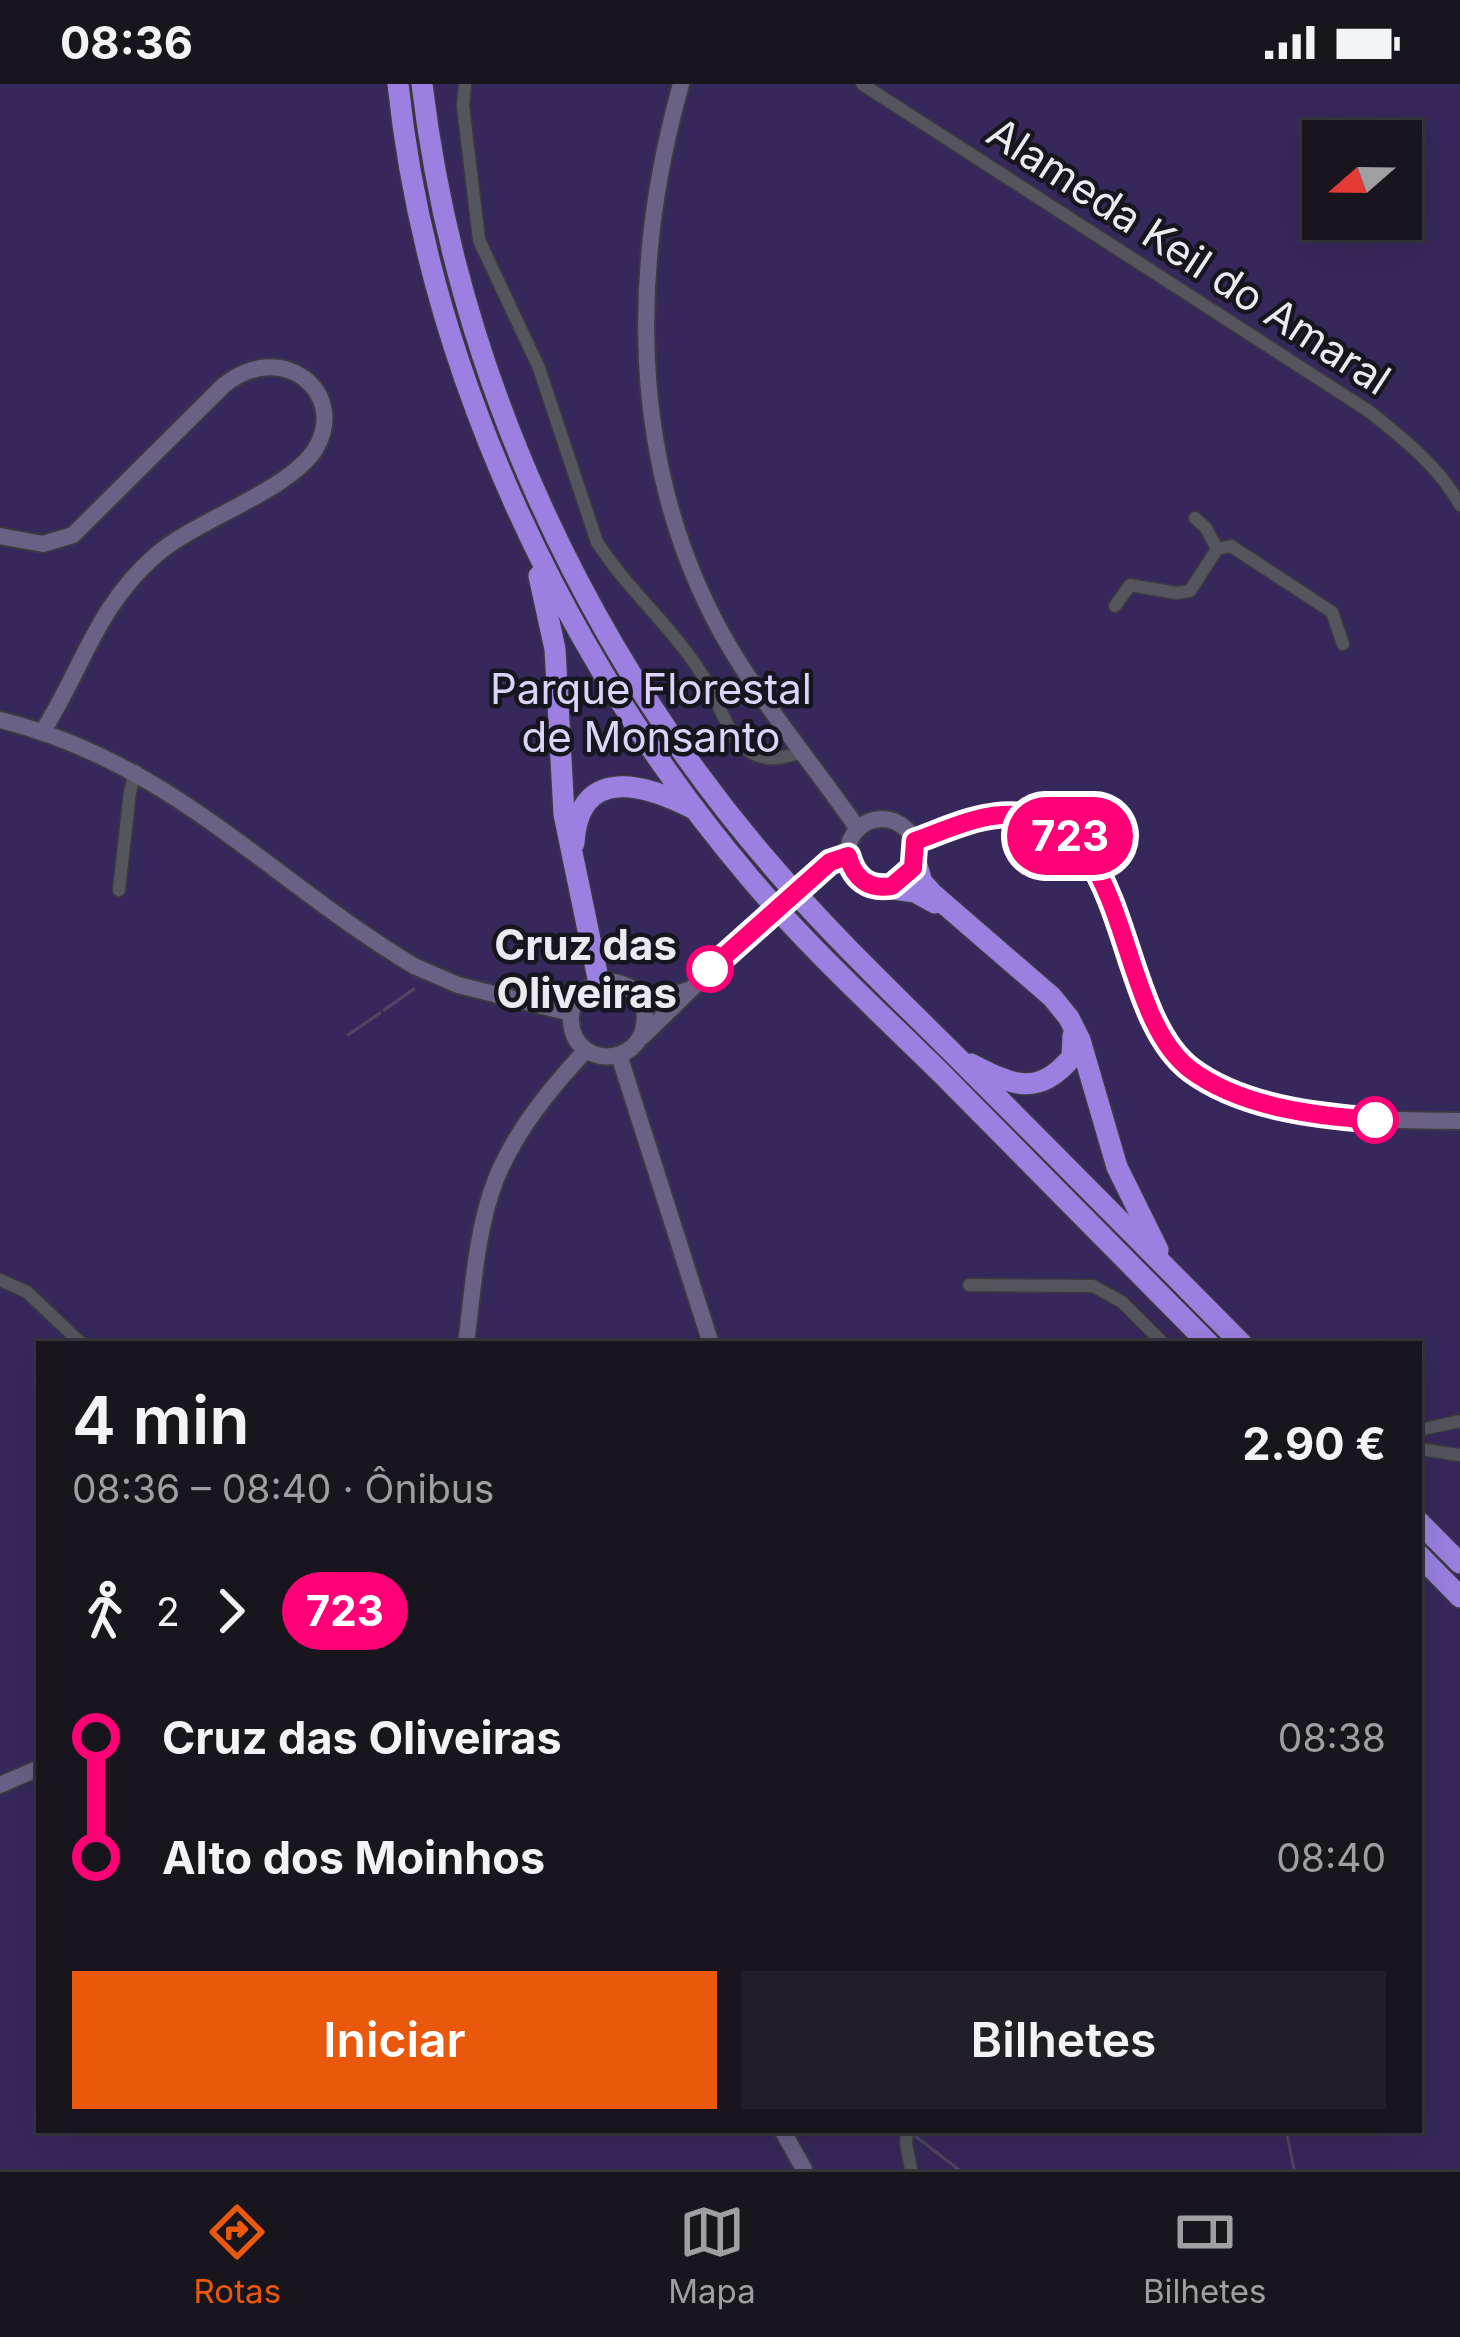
<!DOCTYPE html>
<html lang="pt">
<head>
<meta charset="utf-8">
<style>
  body { margin:0; font-family:Inter,sans-serif; background:#211f25; color:#f1f3f6; height:100vh; display:flex; flex-direction:column; font-size:45px; white-space:nowrap }
  * { box-sizing:border-box; margin:0 }
  p { font-size:39px; color:#9f9fa3 }
  .icon { flex:none; width:66px; height:66px; fill:none; stroke:currentColor; stroke-width:2; stroke-linecap:round; stroke-linejoin:round }
  .map { position:relative; flex:1; overflow:hidden }
  .drawer { position:absolute; left:36px; top:1257px; width:1386px; height:792px; display:flex; flex-direction:column; background:#18161c; border-radius:0px; box-shadow:0 12px 48px #0002,0 0 0 3px #36353b }
  .drawer>* { flex:none }
  .badge { padding:0 24px; border-radius:39px; font-size:42px; line-height:78px }
  .needle { width:78px; rotate:250deg }
  .controls { position:absolute; left:1302px; top:36px; display:grid; gap:24px }
  .controls a { display:grid; place-items:center; width:120px; height:120px; border-radius:0px; background:#18161c; box-shadow:0 12px 48px #0002,0 0 0 3px #36353b; font-size:60px }
  .map>.badge { position:absolute; translate:-50% -50%; box-shadow:0 0 0 6px #fff }
  .legs { display:flex; align-items:center; gap:18px; height:132px; padding:0 36px; font-size:39px }
  .legs p { margin-inline-start:auto }
  .overview { display:flex; align-items:center; justify-content:space-between; height:204px; padding:0 36px }
  h1 { font-size:66px; font-weight:600; line-height:90px }
  .action { display:flex; gap:24px; margin-top:auto; padding:24px 36px }
  .action a { flex:1; height:138px; border-radius:0px; background:#ea580c; color:#fff; font-size:48px; font-weight:600; line-height:138px; text-align:center }
  .action a+a { background:#211f25; color:#f1f3f6 }
  ul { padding:0 36px; list-style:none }
  li { display:flex; align-items:center; gap:42px; height:120px; font-size:45px }
  li i { display:grid; place-items:center; width:18px; height:100%; margin:0 15px; background:currentColor }
  li i::after { content:''; width:30px; height:30px; margin:-15px; border:9px solid; border-radius:50%; background:#18161c }
  li p { margin-inline-start:auto }
  li:first-child i { background:linear-gradient(#0000 50%,currentColor 0) }
  li:last-child i { background:linear-gradient(currentColor 50%,#0000 0) }
  .status { display:flex; justify-content:space-between; align-items:center; height:84px; padding:0 60px; background:#18161c; direction:ltr }
  .status svg { height:33px; fill:currentColor }
  .tab-bar { display:flex; justify-content:space-around; align-items:center; height:168px; border-top:3px solid #36353b; background:#18161c; font-size:33px; color:#9f9fa3 }
  .tab-bar a { display:grid; justify-items:center; gap:6px }
  .tab-bar .on { color:#ea580c }
  .map>svg:first-child { display:block }
  .green { fill:#37285b; fill-rule:evenodd }
  .lines { fill:none; stroke-linecap:round; stroke-linejoin:round }
  .stream { stroke:#504663; stroke-width:3 }
  .street-casing { stroke:#3c3a40; stroke-width:15 }
  .secondary-casing { stroke:#3c3a40; stroke-width:20 }
  .highway-casing { stroke:#3c3a40; stroke-width:24 }
  .street { stroke:#56545d; stroke-width:12 }
  .secondary { stroke:#6b6185; stroke-width:16 }
  .highway { stroke:#9b80e1; stroke-width:21 }
  .secondary-bridge-casing { stroke:#3c3a40; stroke-width:20; stroke-linecap:butt }
  .secondary-bridge { stroke:#6b6185; stroke-width:16 }
  .line-1-casing { stroke:#fff; stroke-width:27 }
  .line-1 { stroke:#f07; stroke-width:18 }
  .stop-1-dot { fill:#fff; stroke:#f07; stroke-width:6 }
  .labels { text-anchor:middle; stroke-width:9; stroke-linejoin:round; paint-order:stroke }
  .street-label { font-size:42px; fill:#ebeaf0; stroke:#17151d }
  .park-label { font-size:42px; fill:#dcd4fa; stroke:#17151d }
  .stop-label { font-size:42px; font-weight:bold; fill:#ebeaf0; stroke:#17151d; text-anchor:end }
</style>
</head>
<body>
<div class="status"><b>08:36</b><svg viewBox="0 0 49 12"><path d="M0 12V9h3v3zM5 12V6h3v6zM10 12V3h3v9zM15 12V0h3v12zM26 1h20v11H26zM47 4h2v5h-2z"/></svg></div>
<div class="map">
<svg width="1460" height="2085" viewBox="0 0 1460 2085">
  <rect width="100%" height="100%" fill="#201e26"/>
  <path class="green" d="M0 0H1460V2085H0ZM1323 57H1401V135H1323ZM39 1260H1419V2046H39Z"/>
  <g class="lines">
    <g class="stream">
      <path d="M384 926 414 905"/>
      <path d="M348 951 380 929"/>
      <path d="M1286 2046 1294 2085"/>
      <path d="M915 2052 958 2085"/>
    </g>
    <g class="street-casing">
      <g id="street">
        <path d="M465 0 463 22 479 156 539 284 597 458C629 508 676 546 706 597 720 620 727 652 750 668 768 679 786 673 804 668"/>
        <path d="M862 0 1370 328C1403 355 1439 382 1460 421"/>
        <path d="M1217 465 1231 462 1332 528 1343 560"/>
        <path d="M1115 522 1130 501 1176 509 1190 507 1217 465 1206 444 1195 434"/>
        <path d="M119 806 130 708 136 687"/>
        <path d="M0 1196 27 1208 82 1260"/>
        <path d="M969 1201 1093 1202 1122 1218 1164 1260"/>
        <path d="M1419 1346 1460 1337"/>
        <path d="M1419 1365 1460 1371"/>
        <path d="M907 2046 906 2060 911 2085"/>
      </g>
    </g>
    <g class="secondary-casing">
      <g id="secondary">
        <path d="M681 0C630 183 628 379 722 550 761 619 813 680 858 745"/>
        <path d="M0 452 43 460 73 451 224 301C283 254 348 309 316 364 291 406 196 436 156 471 97 522 83 583 43 647"/>
        <path d="M0 636C171 678 269 795 414 882L458 901 571 929"/>
        <circle cx="882" cy="769" r="34"/>
        <path d="M915 757C996 727 1061 710 1106 804 1122 849 1132 901 1155 943 1208 1040 1366 1036 1460 1037"/>
        <path d="M817 786 848 772"/>
        <path d="M627 903 644 925C653 982 575 989 571 938 569 915 590 895 614 898 626 900 637 908 650 911 662 914 676 910 688 906"/>
        <path d="M643 952 750 848"/>
        <path d="M619 971 711 1260"/>
        <path d="M466 1260C473 1206 476 1146 496 1095 516 1046 550 1005 586 966"/>
        <path d="M0 1701 39 1684"/>
        <path d="M782 2046 804 2085"/>
      </g>
    </g>
    <g class="highway-casing">
      <g id="highway">
        <path d="M398 0C428 286 565 576 750 794 809 864 876 925 941 989 1030 1079 1119 1170 1209 1260"/>
        <path d="M422 0C456 286 584 565 772 782 831 851 897 913 961 977 1055 1071 1148 1165 1242 1260"/>
        <path d="M539 492 555 565 564 730 599 899"/>
        <path d="M574 759C579 680 645 700 694 725"/>
        <path d="M916 778 922 798 934 811 1052 913 1069 934 1080 956 1117 1083 1158 1166"/>
        <path d="M879 803 915 808 935 819"/>
        <path d="M971 980C1012 1001 1038 1014 1072 973L1073 952"/>
        <path d="M1419 1438 1460 1479"/>
        <path d="M1419 1471 1460 1513"/>
      </g>
    </g>
    <use href="#street" class="street"/>
    <use href="#secondary" class="secondary"/>
    <use href="#highway" class="highway"/>
    <g class="secondary-bridge-casing">
      <path id="secondary-bridge" d="M750 848 817 786"/>
    </g>
    <use href="#secondary-bridge" class="secondary-bridge"/>
  </g>
  <g class="lines">
    <g class="line-1-casing">
      <path id="line-1" d="M710 885 830 778 848 772C854 795 869 806 892 802L913 784 915 757C943 747 972 733 1002 731 1136 722 1110 925 1191 986 1241 1023 1315 1032 1375 1036"/>
    </g>
    <use href="#line-1" class="line-1"/>
  </g>
  <g class="stop-1-dot">
    <circle cx="710" cy="885" r="21"/>
    <circle cx="1375" cy="1036" r="21"/>
  </g>
  <g class="labels">
    <g class="street-label">
      <text transform="translate(1189 172) rotate(33)" y="15">Alameda Keil do Amaral</text>
    </g>
    <g class="park-label">
      <text x="651" y="620">Parque Florestal<tspan x="651" dy="48">de Monsanto</tspan></text>
    </g>
    <g class="stop-label">
      <text x="677" y="876">Cruz das<tspan x="677" dy="48">Oliveiras</tspan></text>
    </g>
  </g>
</svg>
<div class="controls">
<a><svg class="needle" viewBox="-14 -14 28 28"><path d="M0-13l5 13h-10z" fill="#e53935"/><path d="M0 13l5-13h-10z" fill="#9f9fa3"/></svg></a>
</div>
<b class="badge" style="left:1070px;top:752px;background:#f07;color:#fff">723</b>
<section class="drawer">
<div class="overview"><div><h1>4 min</h1><p>08:36 – 08:40 · Ônibus</p></div><b>2.90 €</b></div>
<div class="legs"><svg class="icon" aria-label="walk" viewBox="0 0 24 24"><circle cx="13" cy="4" r="2"/><path d="M13 8l-2 6 4 7M11 14l-3 7M7 12l3-4h3l4 4"/></svg>2<svg class="icon" aria-label="forward" viewBox="0 0 24 24"><path d="M9 5l7 7-7 7"/></svg><b class="badge" style="background:#f07;color:#fff">723</b></div>
<ul>
<li><i style="color:#f07"></i><b>Cruz das Oliveiras</b><p>08:38</p></li>
<li><i style="color:#f07"></i><b>Alto dos Moinhos</b><p>08:40</p></li>
</ul>
<div class="action"><a>Iniciar</a><a>Bilhetes</a></div>
</section>
</div>
<nav class="tab-bar">
<a class="on"><svg class="icon" aria-label="directions" viewBox="0 0 24 24"><path d="M12 3l9 9-9 9-9-9zM9 14v-3h6M13 9l2 2-2 2"/></svg>Rotas</a>
<a><svg class="icon" aria-label="map" viewBox="0 0 24 24"><path d="M3 6l6-2 6 2 6-2v14l-6 2-6-2-6 2zM9 4v14M15 6v14"/></svg>Mapa</a>
<a><svg class="icon" aria-label="tickets" viewBox="0 0 24 24"><path d="M3 7h18v10H3zM15 7v10"/></svg>Bilhetes</a>
</nav>
</body>
</html>
